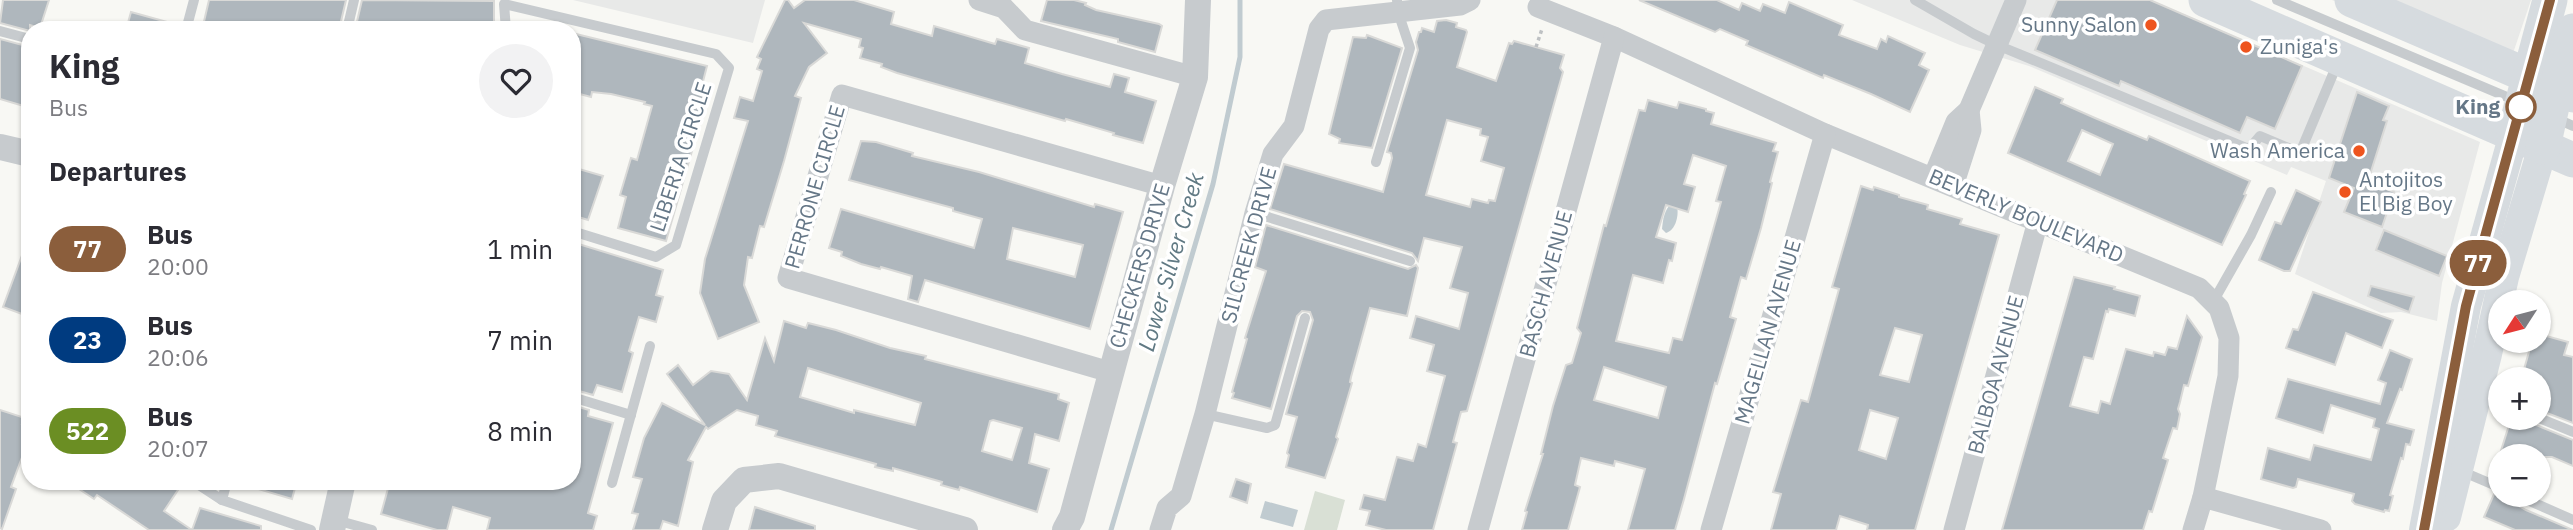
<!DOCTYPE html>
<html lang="en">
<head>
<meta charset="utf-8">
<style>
  body { margin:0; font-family:"IBM Plex Sans",sans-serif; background:#f2f2f3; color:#2b2b33; height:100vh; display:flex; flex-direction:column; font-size:26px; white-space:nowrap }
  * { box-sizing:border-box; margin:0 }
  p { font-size:23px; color:#7c7c81 }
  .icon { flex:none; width:38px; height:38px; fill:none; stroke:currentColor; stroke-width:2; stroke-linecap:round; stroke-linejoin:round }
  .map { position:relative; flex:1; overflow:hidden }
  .side { position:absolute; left:21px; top:21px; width:560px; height:469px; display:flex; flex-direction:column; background:#fff; border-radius:28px; box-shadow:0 2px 5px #0004 }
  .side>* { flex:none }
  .badge { padding:0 14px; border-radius:23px; font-size:24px; line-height:46px }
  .needle { width:46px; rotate:234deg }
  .buttons { position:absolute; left:2488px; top:290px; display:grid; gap:14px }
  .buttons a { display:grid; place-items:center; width:63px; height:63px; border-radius:50%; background:#fff; box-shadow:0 2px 5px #0004; font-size:35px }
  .map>.badge { position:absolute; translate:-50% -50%; box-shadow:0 0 0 4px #fff }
  h2 { padding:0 28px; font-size:26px; line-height:63px }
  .round { display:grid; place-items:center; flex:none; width:74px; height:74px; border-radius:37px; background:#f2f2f3 }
  .overview { display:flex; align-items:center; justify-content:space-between; height:119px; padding:0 28px }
  h1 { font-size:33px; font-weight:700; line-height:52px }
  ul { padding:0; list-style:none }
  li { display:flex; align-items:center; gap:21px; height:91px; padding:0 28px }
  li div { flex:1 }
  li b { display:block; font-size:26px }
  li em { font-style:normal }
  li .badge { min-width:77px; font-weight:700; text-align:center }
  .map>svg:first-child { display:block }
  .built { fill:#e8e9e8 }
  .green { fill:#d9e0d5 }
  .water { fill:#c0cbd0 }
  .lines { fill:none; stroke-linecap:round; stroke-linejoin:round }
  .stream { stroke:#c0cbd0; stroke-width:5 }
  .building { fill:#afb7bd; stroke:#d9d9d7; stroke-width:2; fill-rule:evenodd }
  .path { stroke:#bec1c3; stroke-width:3.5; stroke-dasharray:3.5 3.5; stroke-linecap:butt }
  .service { stroke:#c7cbce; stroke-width:10 }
  .minor { stroke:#c7cbce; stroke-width:21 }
  .tertiary { stroke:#c7cbce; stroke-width:26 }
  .secondary { stroke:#d6dbdf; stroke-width:30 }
  .primary { stroke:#d6dbdf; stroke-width:35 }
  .line-casing { stroke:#fff; stroke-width:16 }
  .line { stroke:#8b5e3c; stroke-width:10 }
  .poi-dot { fill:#ee541e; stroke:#fff; stroke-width:2.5 }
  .stop-dot { fill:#fff; stroke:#8b5e3c; stroke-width:3.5 }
  .labels { text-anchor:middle; stroke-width:7; stroke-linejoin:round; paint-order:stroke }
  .poi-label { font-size:21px; fill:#657787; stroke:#fff; text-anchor:end }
  .stop-label { font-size:21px; font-weight:bold; fill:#657787; stroke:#fff; text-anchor:end }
  .street-label { font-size:21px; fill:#657787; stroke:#fff }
  .water-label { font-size:23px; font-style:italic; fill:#607983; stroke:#fff }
</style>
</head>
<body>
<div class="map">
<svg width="2573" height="530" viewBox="0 0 2573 530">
  <rect width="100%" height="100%" fill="#f8f8f4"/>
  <g class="built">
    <path d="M573 0H765L753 43Z"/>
    <path d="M1852 0H2151L2480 142 2442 283 2437 321 2401 312 2381 313 2295 274 2326 181 2291 167 2287 175 2029 66 1960 45Z"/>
    <path d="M2332 0H2531L2505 77Z"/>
  </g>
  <path class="green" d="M1315 491 1345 500 1337 530H1304Z"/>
  <g class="water">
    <path d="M1672 203 1677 206C1679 215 1676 230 1666 233L1662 229C1663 219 1664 210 1672 203Z"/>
    <path d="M1265 501 1298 510 1293 527 1260 518Z"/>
  </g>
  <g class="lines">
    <path class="stream" d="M1111 530 1213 184 1240 57V0"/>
  </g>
  <g class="building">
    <path d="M3 0H49L40 28 30 25V31L0 23Z"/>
    <path d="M209 0H346L339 30H202Z"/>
    <path d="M362 0 494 1V30H355Z"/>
    <path d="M785 0H788L794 8 805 0H854L894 12 891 24 932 36 934 26 995 44 997 39 1029 48 1025 63 1062 74 1110 87 1114 74 1129 78 1125 92 1156 101 1143 143 1113 135 1114 133 1066 119 1065 121 897 73 881 67 882 64 860 58 863 48 859 47 861 39 804 23 827 53 809 67 795 96 801 98 784 161 764 227 760 226 752 258 748 257 744 285 759 322 718 339 700 293 705 259 748 121 734 118 740 97 753 101 762 71 757 69 761 59 757 57Z"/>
    <path d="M1047 0H1074L1086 3 1085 5 1096 10 1159 24 1162 26 1155 52 1118 42V39L1041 21Z"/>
    <path d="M1639 0H1717L1739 10 1742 3 1760 11 1763 4 1785 13 1789 2 1843 25 1839 35 1877 49 1881 39 1886 42 1888 36 1925 53 1919 65 1929 70 1910 112 1871 94 1824 75 1823 78 1779 59 1746 45 1748 41 1720 29 1715 32Z"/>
    <path d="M2057 0H2150L2302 66 2275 129 2247 117 2240 133 2121 81 2119 86 2035 50Z"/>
    <path d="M131 12 178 25V30H126Z"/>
    <path d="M1446 20 1457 23 1456 27 1466 30 1467 32 1457 67 1496 81 1509 43 1512 44 1514 41 1564 55 1560 68 1563 72 1467 411 1461 412 1453 442 1457 443 1433 530H1386L1366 525 1370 511 1360 509 1364 495 1385 500 1397 457 1413 461 1418 444 1426 447 1445 376 1427 371 1434 345 1410 338 1416 316 1459 329 1468 293 1450 288 1462 247 1424 238 1418 261 1412 253 1270 209 1284 164 1383 192 1392 158 1391 153 1387 152 1418 50 1416 42 1419 32H1421L1422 28 1434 32 1437 21ZM1447 120 1481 129 1480 135 1488 137 1481 161 1504 168 1495 201 1489 200 1488 203 1472 199 1470 207 1426 195Z"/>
    <path d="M572 33 707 66 700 93 704 94 692 143 694 144 666 241 618 228 626 197 620 195 631 158 637 160 652 106 644 104 645 102 611 94 592 92 591 97 572 92Z"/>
    <path d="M1367 35 1402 48 1372 148 1339 143 1340 139 1329 134 1353 37 1366 38Z"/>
    <path d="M0 39 30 47V99L27 107 0 99Z"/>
    <path d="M2035 87 2063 99 2061 103 2095 118 2147 140 2149 136 2250 181 2244 194 2246 195 2222 245 2008 153ZM2082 130 2113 144 2100 175 2068 161Z"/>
    <path d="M2357 92 2389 106 2383 120 2387 121 2368 181 2394 192 2382 227 2344 212 2354 188 2329 178Z"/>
    <path d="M1648 100 1677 108 1679 102 1706 109V111L1714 113 1711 124 1776 143 1773 151 1778 152 1770 182 1772 183 1761 228 1746 279 1741 277 1730 317 1736 319 1717 384 1715 383 1684 499 1675 530H1628L1645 469 1615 461 1614 466 1581 458 1575 485 1580 487 1568 530H1522L1527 512 1525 511 1543 454H1541L1553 406 1566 365 1572 363 1581 333 1577 328 1604 225 1606 226 1639 110 1645 111ZM1693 155 1726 166 1716 201 1721 202 1682 340 1673 338 1669 353 1616 341 1633 275 1663 283 1669 260 1672 261 1676 243 1656 237 1666 205 1688 212 1695 187 1684 184ZM1604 367 1666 387 1658 418 1594 400Z"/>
    <path d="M861 141 876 142 913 153 912 156 979 172 1094 207 1095 204 1123 212 1090 329 925 280 918 302 908 299 912 276 881 267 880 269 861 264 841 256 842 252 829 248 841 209 974 248 982 219 953 211V208L849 180ZM1013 228 1083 245 1075 277 1007 259Z"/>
    <path d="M572 167 603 176 588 220 572 215Z"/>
    <path d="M1861 186 1873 190 1874 187 1899 195V197L1928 205 1927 209 1962 219 1960 224 1999 235 1915 530H1867L1868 525 1840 516 1836 530H1771L1781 494 1773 492 1801 400 1808 402 1839 289 1832 287ZM1895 328 1922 335 1909 382 1880 375ZM1870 410 1898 418 1886 459 1859 450Z"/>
    <path d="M2296 190 2321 202 2290 271H2284L2259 260 2275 222 2281 224Z"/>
    <path d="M1266 225 1408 269 1416 265 1418 268 1407 316 1370 308 1351 377 1350 382 1352 383 1336 437 1338 439 1325 478 1286 467 1289 455 1287 453 1297 417 1286 414 1313 320 1310 312 1302 311 1297 316 1271 409 1232 398 1234 393 1232 392 1247 339 1245 338 1266 271 1255 267Z"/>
    <path d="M2384 230 2447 256 2439 276 2376 250Z"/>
    <path d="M28 239H30V317L3 307Z"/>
    <path d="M572 242 663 270 656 295 663 297 656 322 639 317 629 351 633 353 622 392 597 385 593 395 572 389Z"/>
    <path d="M2074 277 2115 287 2114 289 2140 296 2135 316 2109 309 2108 312 2106 311 2093 359 2084 357 2070 406 2098 413 2101 401 2110 404 2126 349 2153 356 2154 352 2165 355 2168 347 2177 349 2187 316 2202 337 2188 386 2184 385 2180 402 2178 409 2180 414 2177 429 2173 428 2163 458 2168 460 2152 512 2149 511 2143 530H2002Z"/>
    <path d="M2371 286 2414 297 2409 312 2368 296Z"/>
    <path d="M2313 292 2393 320 2382 348 2346 333 2335 365 2286 348 2293 329 2298 330Z"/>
    <path d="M784 321 806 328 808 323 836 330 890 348 926 356 925 359 1059 394 1058 399 1069 403 1059 441 1035 434 1029 463 1049 469 1037 512 960 487 959 490 941 485 942 482 893 468V471L875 467 876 464 775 436 777 431 756 425 758 416 737 410 708 429 706 427 688 460 693 462 678 526 663 521 660 530H633L638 514 632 513 642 479 633 477 644 438 662 403 705 425 667 374 678 365 693 385 711 371 729 374 747 400 765 338 774 361ZM808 368 921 403 915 425 854 410V413L800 397ZM993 420 1022 428 1012 460 982 451 990 421Z"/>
    <path d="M2539 334 2568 342 2564 355 2573 357V423L2539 410V380H2521L2532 341H2539Z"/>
    <path d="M2390 350 2412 359 2402 390 2400 389 2387 423 2414 430 2410 445 2406 444 2403 459 2401 458 2390 495 2393 496 2389 511 2385 510 2384 512 2355 504 2352 501 2354 494 2298 479 2296 487 2293 488 2261 479 2268 448 2310 460 2314 445 2371 460 2379 429 2373 427 2375 419 2331 405 2323 433 2276 418 2288 379 2380 404 2386 383 2378 380Z"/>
    <path d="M572 405 589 410 588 416 613 423 588 513 597 516 593 530H487L490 518 453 507 447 530H437L381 514 390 481H462L480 487 482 482 498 487 499 481H572Z"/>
    <path d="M0 410 25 418 22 424 30 427V454L24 452 11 487 16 489 2 529 0 528Z"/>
    <path d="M2521 418H2531L2536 425 2573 440V466L2552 457H2499L2510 422 2519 424Z"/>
    <path d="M1236 479 1251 484 1247 503 1230 497Z"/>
    <path d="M67 481H171L180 487 164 511 192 530 200 508 261 526V530H149L97 495 94 499Z"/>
    <path d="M245 481H297L292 499 245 485Z"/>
    <path d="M2494 494 2508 496 2512 502 2526 510 2573 530H2515L2484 517Z"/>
    <path d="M755 507 815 526V530H749Z"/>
  </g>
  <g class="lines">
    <path class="path" d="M1536 47 1542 29"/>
    <g class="service">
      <path d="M1915 0 1974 34 1997 45 2249 149 2260 136 2300 153 2338 62"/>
      <path d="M2277 0 2519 102"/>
      <path d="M186 30 194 0"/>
      <path d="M347 30 354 0"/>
      <path d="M506 30 504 4 716 54 729 68 676 245 656 257 572 231"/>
      <path d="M0 31 30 39"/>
      <path d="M2553 117 2573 126"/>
      <path d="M1376 162 1410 48 1398 12 1397 0"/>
      <path d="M1255 213 1410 261"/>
      <path d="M2213 302 2251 235 2271 192"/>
      <path d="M2478 395 2501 403"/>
      <path d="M572 397 631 415"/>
      <path d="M1205 414 1267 428 1275 425 1305 318"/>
      <path d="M2539 418 2573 432"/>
      <path d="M2461 471 2501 488"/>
      <path d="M193 481 222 500"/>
      <path d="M227 481 222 500 311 530"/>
      <path d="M612 483 650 346"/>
      <path d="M2516 495 2573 520"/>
      <path d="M336 520 372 530"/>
    </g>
    <g class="minor">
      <path d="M979 0 1004 8 1025 30 1195 77"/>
      <path d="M1538 7 1614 37 1825 134 2199 288 2219 308 2229 338 2228 376 2203 497 2193 530"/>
      <path d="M1933 178 1956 122 1969 110 2016 0"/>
      <path d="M1953 186 1971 130 1969 110"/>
      <path d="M1110 372 788 278 842 95 1162 186"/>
      <path d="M2203 497 2321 530"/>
      <path d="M1160 530 1167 508 1181 496 1205 414 1255 213 1273 154 1294 126 1319 29 1326 20 1460 5 1470 0"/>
      <path d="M1478 530 1614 37"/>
      <path d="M1711 530 1825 134"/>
      <path d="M1954 530 2038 221"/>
    </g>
    <g class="tertiary">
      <path d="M0 147 30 154"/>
      <path d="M332 530 343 481"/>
      <path d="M715 530 724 501 744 480 779 476 965 530"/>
      <path d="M1065 530 1072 517 1162 186 1195 77 1198 0"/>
    </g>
    <g class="secondary">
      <path d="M2446 517 2487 354 2504 277 2543 147"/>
      <path d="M2424 530 2466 306 2514 134"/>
    </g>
    <g class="primary">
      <path d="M2206 0 2573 160"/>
      <path d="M2352 0 2573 95"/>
      <path d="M2514 134 2550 0"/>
      <path d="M2543 147 2556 88 2573 31"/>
    </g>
  </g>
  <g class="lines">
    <g class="line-casing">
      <path id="line" d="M2424 530 2466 306 2550 0"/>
    </g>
    <use href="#line" class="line"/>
  </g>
  <g class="poi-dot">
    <circle cx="2151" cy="25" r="7"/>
    <circle cx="2246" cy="47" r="7"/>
    <circle cx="2359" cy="151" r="7"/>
    <circle cx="2345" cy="192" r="7"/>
  </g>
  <circle class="stop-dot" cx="2521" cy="107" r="14"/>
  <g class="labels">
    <g class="poi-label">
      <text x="2137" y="32">Sunny Salon</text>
      <text x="2260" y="54" text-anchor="start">Zuniga's</text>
      <text x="2345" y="158">Wash America</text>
      <text x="2359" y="187" text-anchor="start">Antojitos<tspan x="2359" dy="24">El Big Boy</tspan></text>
    </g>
    <g class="stop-label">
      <text x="2500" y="114">King</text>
    </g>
    <g class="street-label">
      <text transform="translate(681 157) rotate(-72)" y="7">LIBERIA CIRCLE</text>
      <text transform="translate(815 187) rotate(-74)" y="7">PERRONE CIRCLE</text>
      <text transform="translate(2026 216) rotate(23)" y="7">BEVERLY BOULEVARD</text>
      <text transform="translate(1249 245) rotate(-75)" y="7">SILCREEK DRIVE</text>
      <text transform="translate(1140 266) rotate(-74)" y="7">CHECKERS DRIVE</text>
      <text transform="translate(1546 284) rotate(-75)" y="7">BASCH AVENUE</text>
      <text transform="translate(1768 332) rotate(-74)" y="7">MAGELLAN AVENUE</text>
      <text transform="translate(1996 375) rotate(-75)" y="7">BALBOA AVENUE</text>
    </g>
    <g class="water-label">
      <text transform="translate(1171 262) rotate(-74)" y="8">Lower Silver Creek</text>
    </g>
  </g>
</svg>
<div class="buttons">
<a><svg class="needle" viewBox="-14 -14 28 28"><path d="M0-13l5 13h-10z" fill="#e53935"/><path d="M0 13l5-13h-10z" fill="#7c7c81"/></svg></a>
<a>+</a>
<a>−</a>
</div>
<b class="badge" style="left:2478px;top:263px;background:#8b5e3c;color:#fff">77</b>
<section class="side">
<div class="overview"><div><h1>King</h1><p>Bus</p></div><a class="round"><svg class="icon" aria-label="heart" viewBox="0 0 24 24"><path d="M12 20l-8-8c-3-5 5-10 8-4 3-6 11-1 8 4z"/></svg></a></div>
<h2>Departures</h2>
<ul>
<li><span class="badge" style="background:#8b5e3c;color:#fff">77</span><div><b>Bus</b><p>20:00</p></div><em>1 min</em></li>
<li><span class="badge" style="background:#003b80;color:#fff">23</span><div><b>Bus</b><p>20:06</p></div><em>7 min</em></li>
<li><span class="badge" style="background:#6b8e23;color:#fff">522</span><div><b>Bus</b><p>20:07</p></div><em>8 min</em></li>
</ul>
</section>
</div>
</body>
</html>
